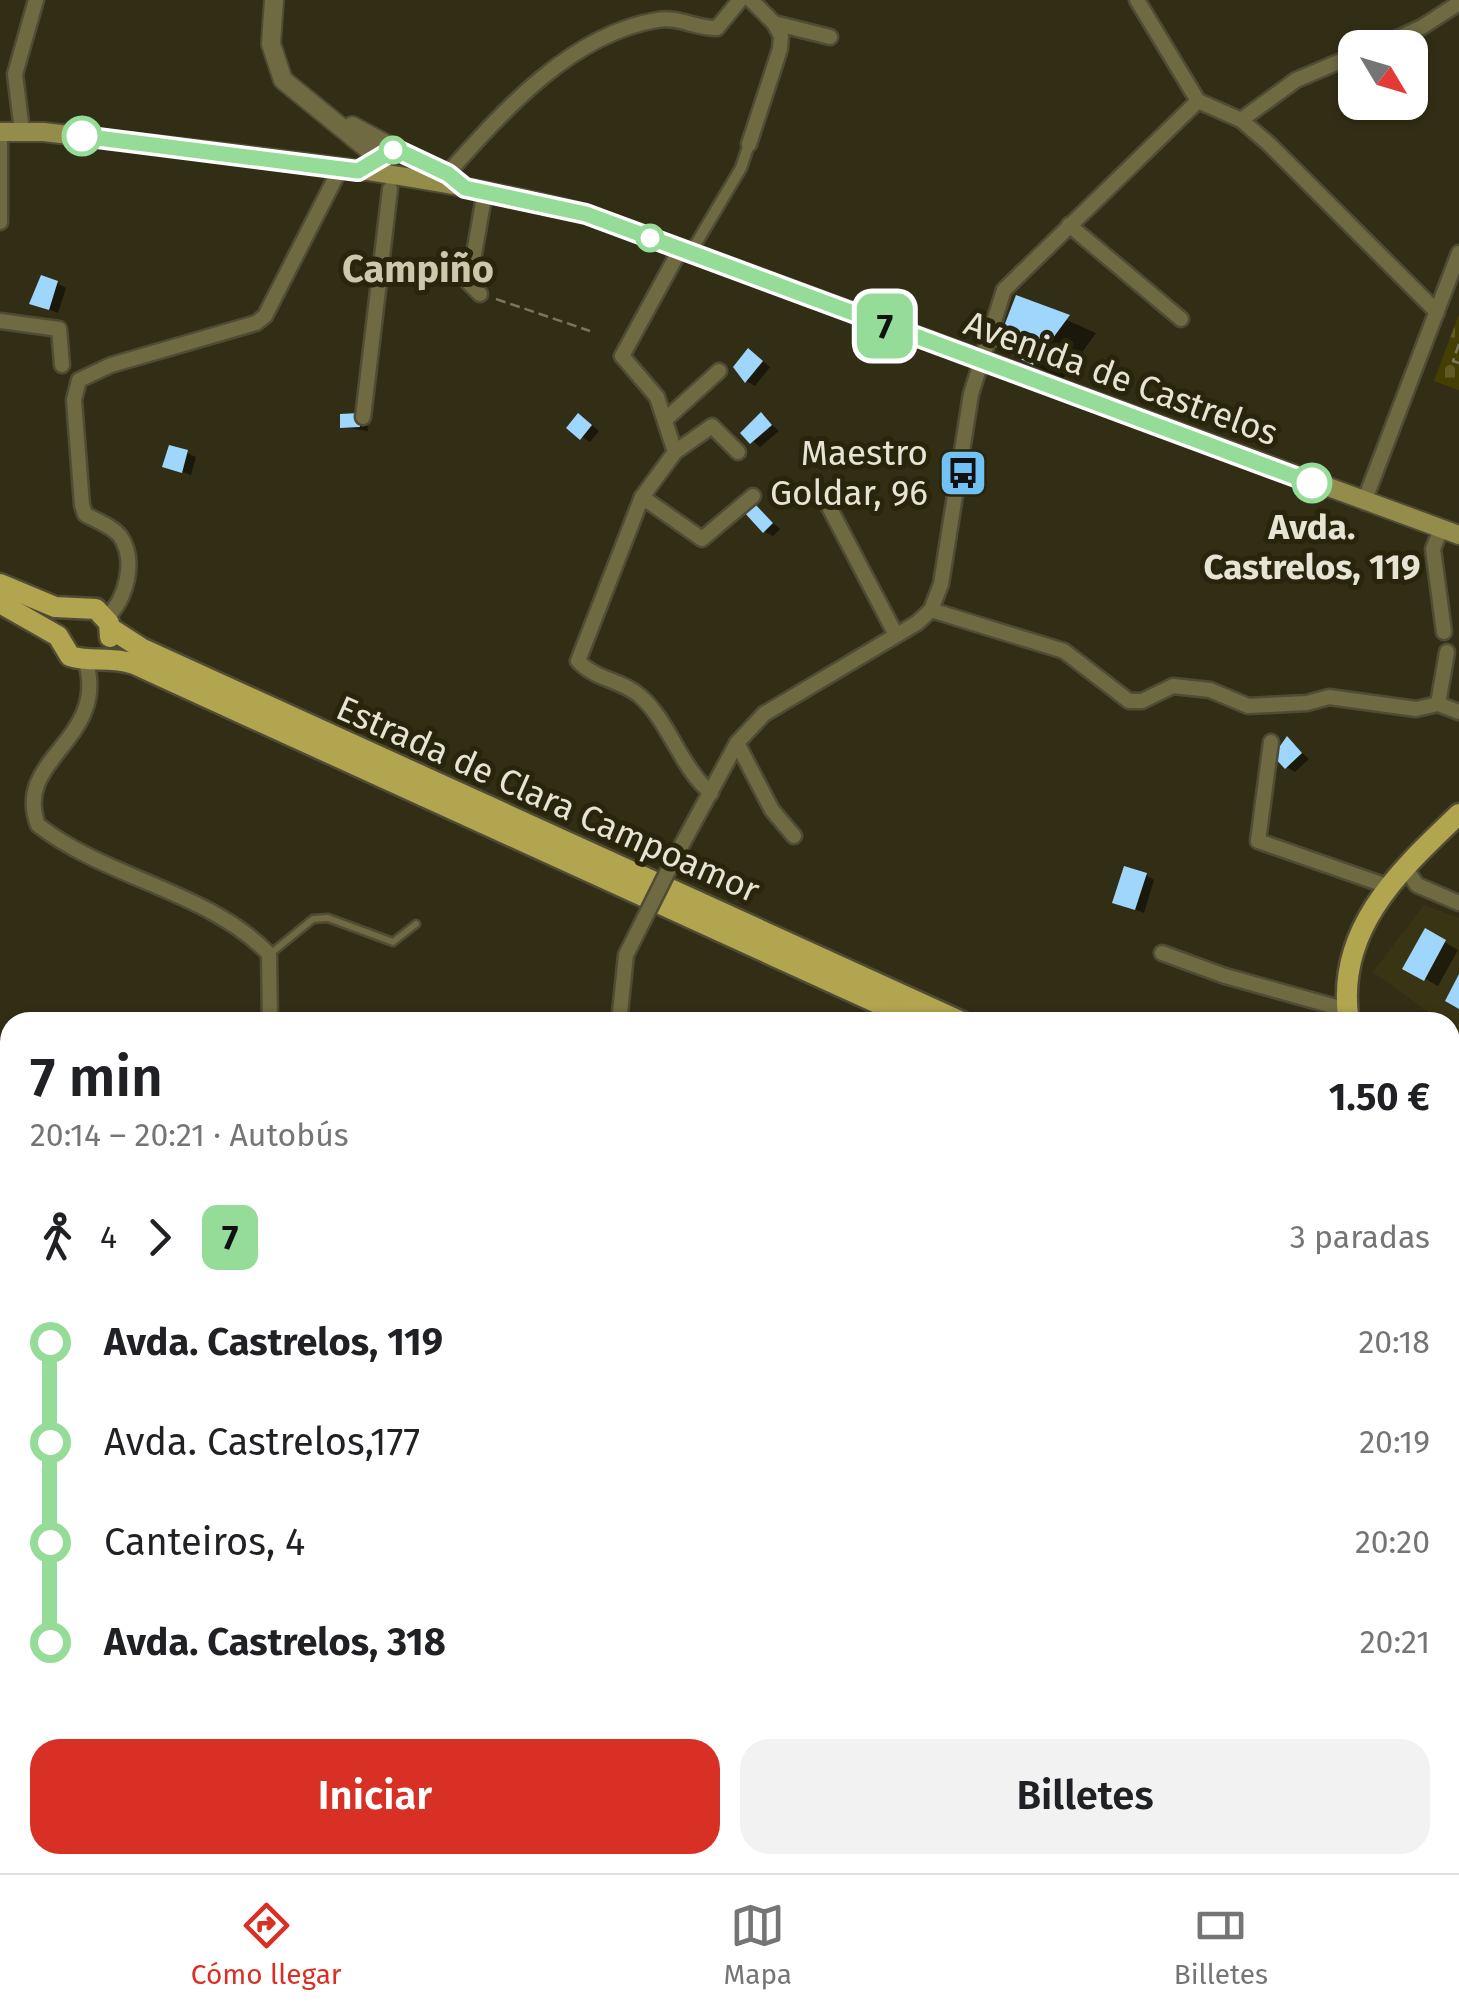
<!DOCTYPE html>
<html lang="es">
<head>
<meta charset="utf-8">
<style>
  body { margin:0; font-family:"Fira Sans",sans-serif; background:#f2f2f2; color:#202124; height:100vh; display:flex; flex-direction:column; font-size:38px; white-space:nowrap }
  * { box-sizing:border-box; margin:0 }
  p { font-size:32px; color:#757577 }
  .icon { flex:none; width:55px; height:55px; fill:none; stroke:currentColor; stroke-width:2; stroke-linecap:round; stroke-linejoin:round }
  .map { position:relative; flex:1; overflow:hidden }
  .side { position:absolute; left:0px; top:1012px; width:1460px; height:862px; display:flex; flex-direction:column; background:#fff; border-radius:30px 30px 0 0; box-shadow:0 2px 8px #0004 }
  .side>* { flex:none }
  .badge { padding:0 20px; border-radius:15px; font-size:35px; line-height:65px }
  .needle { width:65px; rotate:128deg }
  .tools { position:absolute; left:1338px; top:30px; display:grid; gap:20px }
  .tools a { display:grid; place-items:center; width:90px; height:90px; border-radius:20px; background:#fff; box-shadow:0 2px 8px #0004; font-size:50px }
  .map>.badge { position:absolute; translate:-50% -50%; box-shadow:0 0 0 5px #fff }
  .legs { display:flex; align-items:center; gap:15px; height:110px; padding:0 30px; font-size:32px }
  .legs p { margin-inline-start:auto }
  .overview { display:flex; align-items:center; justify-content:space-between; height:170px; padding:0 30px }
  h1 { font-size:55px; font-weight:600; line-height:75px }
  .button { display:flex; gap:20px; margin-top:auto; padding:20px 30px }
  .button a { flex:1; height:115px; border-radius:30px; background:#d93025; color:#fff; font-size:40px; font-weight:600; line-height:115px; text-align:center }
  .button a+a { background:#f2f2f2; color:#202124 }
  ul { padding:0 30px; list-style:none }
  li { display:flex; align-items:center; gap:35px; height:100px; font-size:38px }
  li i { display:grid; place-items:center; width:15px; height:100%; margin:0 12px; background:currentColor }
  li i::after { content:''; width:25px; height:25px; margin:-12px; border:8px solid; border-radius:50%; background:#fff }
  li p { margin-inline-start:auto }
  li:first-child i { background:linear-gradient(#0000 50%,currentColor 0) }
  li:last-child i { background:linear-gradient(currentColor 50%,#0000 0) }
  .tab-bar { display:flex; justify-content:space-around; align-items:center; height:140px; border-top:2px solid #e0e0e0; background:#fff; font-size:28px; color:#757577 }
  .tab-bar a { display:grid; justify-items:center; gap:5px }
  .tab-bar .selected { color:#d93025 }
  .map>svg:first-child { display:block }
  .built { fill:#393514 }
  .forest { fill:url(#forest-crowns) }
  .cemetery { fill:url(#cemetery-stones) }
  .pitch { fill:#453e03 }
  .shadow { fill:#0007 }
  .building { fill:#9fd6fb }
  .lines { fill:none; stroke-linecap:round; stroke-linejoin:round }
  .service-casing { stroke:#4f4b35; stroke-width:11 }
  .pedestrian-casing { stroke:#4f4b35; stroke-width:15 }
  .minor-casing { stroke:#4f4b35; stroke-width:19 }
  .tertiary-casing { stroke:#4f4b35; stroke-width:22 }
  .secondary-casing { stroke:#4f4b35; stroke-width:22 }
  .primary-casing { stroke:#4f4b35; stroke-width:25 }
  .path { stroke:#787661; stroke-width:2.5; stroke-dasharray:10 5; stroke-linecap:butt }
  .service { stroke:#6f6a42; stroke-width:6 }
  .pedestrian { stroke:#6f6a42; stroke-width:10 }
  .minor { stroke:#6f6a42; stroke-width:14 }
  .tertiary { stroke:#6f6a42; stroke-width:18 }
  .secondary { stroke:#948c4a; stroke-width:18 }
  .primary { stroke:#b1a54f; stroke-width:20 }
  .minor-bridge-casing { stroke:#4f4b35; stroke-width:19; stroke-linecap:butt }
  .minor-bridge { stroke:#6f6a42; stroke-width:14 }
  .line-1-casing { stroke:#fff; stroke-width:22 }
  .line-1 { stroke:#96dc99; stroke-width:15 }
  .stop-1-dot { fill:#fff; stroke:#96dc99; stroke-width:5 }
  .labels { text-anchor:middle; stroke-width:10; stroke-linejoin:round; paint-order:stroke }
  .street-label { font-size:35px; fill:#e5e4d5; stroke:#28250c }
  .poi-label { font-size:35px; fill:#e5e4d5; stroke:#28250c; text-anchor:end }
  .stop-label { font-size:35px; font-weight:bold; fill:#e5e4d5; stroke:#28250c }
  .neighbourhood-label { font-size:38px; font-weight:bold; fill:#ccc8ab; stroke:#28250c }
</style>
</head>
<body>
<div class="map">
<svg width="1459" height="1873" viewBox="0 0 1459 1873">
  <defs>
    <pattern id="forest-crowns" width="20" height="18" patternUnits="userSpaceOnUse" patternTransform="scale(2.5)"><rect width="20" height="18" fill="#453e03"/><path d="M2 6a3 3 0 1 1 6 0M12 15a3 3 0 1 1 6 0" fill="none" stroke="#605a27"/></pattern>
    <pattern id="cemetery-stones" width="16" height="16" patternUnits="userSpaceOnUse" patternTransform="scale(2.5)"><rect width="16" height="16" fill="#453e03"/><path d="M2 7V4a2 2 0 0 1 4 0v3zM10 15v-3a2 2 0 0 1 4 0v3z" fill="#605a27"/></pattern>
  </defs>
  <rect width="100%" height="100%" fill="#322e16"/>
  <path class="built" d="M1424 905 1459 918V1035L1450 1022H1442L1373 972Z"/>
  <path class="forest" d="M831 1865H987L982 1873H838Z"/>
  <g class="cemetery">
    <path d="M1459 314V390L1434 381Z"/>
    <path d="M1028 1865H1127L1121 1873H1022Z"/>
  </g>
  <path class="pitch" d="M378 1865H651L656 1867 653 1873H374Z"/>
  <g class="shadow">
    <path d="M57 283 66 288 58 313 32 303Z"/>
    <path d="M1017 298 1096 333 1063 379 1028 362Z"/>
    <path d="M757 356 770 367 755 386 746 381Z"/>
    <path d="M761 415 779 431 760 447 743 433Z"/>
    <path d="M367 420 368 431 343 427Z"/>
    <path d="M587 421 599 431 590 442 582 437Z"/>
    <path d="M187 453 196 457 191 475 165 466Z"/>
    <path d="M753 505 780 529 773 536 764 531Z"/>
    <path d="M1287 739 1309 759 1295 772 1287 767 1277 749Z"/>
    <path d="M1146 875 1154 880 1144 913 1115 902Z"/>
    <path d="M1426 931 1458 950 1438 986 1406 968Z"/>
  </g>
  <g class="building">
    <path d="M41 275 58 281 49 310 29 304Z"/>
    <path d="M1016 295 1070 315 1033 365 996 347Z"/>
    <path d="M748 348 763 361 745 383 733 367Z"/>
    <path d="M761 412 772 425 750 444 740 433Z"/>
    <path d="M359 413 360 427 340 428V414Z"/>
    <path d="M578 413 592 425 580 440 566 428Z"/>
    <path d="M169 445 188 450 182 473 162 467Z"/>
    <path d="M753 502 773 523 763 533 743 511Z"/>
    <path d="M1287 736 1302 753 1285 769 1273 756Z"/>
    <path d="M1124 866 1147 873 1135 910 1112 903Z"/>
    <path d="M1425 928 1446 940 1424 981 1402 969Z"/>
    <path d="M1459 974V1009L1445 1001Z"/>
  </g>
  <g class="lines">
    <g class="service-casing">
      <path id="service" d="M270 954 313 919 328 918 393 942 416 924"/>
    </g>
    <g class="pedestrian-casing">
      <path id="pedestrian" d="M691 252 741 168 749 144"/>
    </g>
    <g class="minor-casing">
      <g id="minor">
        <path d="M751 0 774 23 830 37"/>
        <path d="M1137 0 1198 101"/>
        <path d="M1376 48 1422 27 1459 3"/>
        <path d="M1198 101 1241 120 1269 144 1437 312"/>
        <path d="M1241 120 1296 80 1355 55"/>
        <path d="M22 131 15 74 36 0"/>
        <path d="M0 135V222"/>
        <path d="M749 144 780 49 781 36 774 23"/>
        <path d="M440 182C498 117 567 35 657 20 678 16 697 29 717 28L740 0"/>
        <path d="M1069 225 1181 319"/>
        <path d="M681 248 622 356 657 397 675 452 642 497 578 661C596 680 622 680 640 696 669 721 680 767 711 793"/>
        <path d="M480 294 469 283 485 191"/>
        <path d="M0 321 59 329 62 365"/>
        <path d="M363 417 390 189"/>
        <path d="M666 419 719 371"/>
        <path d="M675 452 712 426 738 452"/>
        <path d="M642 497 702 539 753 496"/>
        <path d="M1364 502 1459 253"/>
        <path d="M827 503 895 633"/>
        <path d="M1441 529 1433 549 1444 632"/>
        <path d="M931 610 1064 651 1129 701H1142L1173 686 1210 690 1248 706 1307 703 1329 697 1416 709 1438 704 1459 712"/>
        <path d="M106 618C126 600 137 560 120 536 112 526 96 521 85 514L82 505 74 400 79 380 111 365 256 323 265 316 340 169"/>
        <path d="M85 659C111 740 12 758 38 825 107 879 208 891 269 954L270 1022"/>
        <path d="M1438 704 1447 652"/>
        <path d="M1271 742 1258 841 1387 886"/>
        <path d="M737 743 772 810 794 836"/>
        <path d="M673 861 737 743 764 714 917 623 931 610 941 584 971 394 1004 290 1198 101"/>
        <path d="M1404 866 1417 885 1459 903"/>
        <path d="M1162 953 1225 976 1347 1010"/>
        <path d="M619 1022 626 955 644 919"/>
        <path d="M0 1151 10 1152"/>
        <path d="M1450 1302 1459 1392"/>
        <path d="M1451 1303 1458 1280"/>
        <path d="M0 1381 10 1370"/>
        <path d="M1450 1614 1459 1609"/>
        <path d="M0 1649 9 1655"/>
        <path d="M0 1819 10 1814"/>
        <path d="M214 1873 218 1865"/>
        <path d="M1204 1873 1206 1865"/>
      </g>
    </g>
    <g class="tertiary-casing">
      <g id="tertiary">
        <path d="M274 0 271 44 283 80 380 159 383 170"/>
        <path d="M352 126 395 149"/>
      </g>
    </g>
    <g class="secondary-casing">
      <g id="secondary">
        <path d="M0 132H44C224 154 410 168 586 214L1459 535"/>
        <path d="M358 171 395 149 461 184"/>
      </g>
    </g>
    <g class="primary-casing">
      <g id="primary">
        <path d="M0 584 55 607 96 609 109 623 110 637"/>
        <path d="M0 603 58 636 70 656C90 663 110 656 134 664L919 1022"/>
        <path d="M110 628 141 648 962 1022"/>
        <path d="M1349 1022C1334 931 1398 872 1459 814"/>
      </g>
    </g>
    <g class="path">
      <path d="M496 299 590 331"/>
      <path d="M1459 344 1453 361 1459 363"/>
    </g>
    <use href="#service" class="service"/>
    <use href="#pedestrian" class="pedestrian"/>
    <use href="#minor" class="minor"/>
    <use href="#tertiary" class="tertiary"/>
    <use href="#secondary" class="secondary"/>
    <use href="#primary" class="primary"/>
    <g class="minor-bridge-casing">
      <path id="minor-bridge" d="M644 919 673 861"/>
    </g>
    <use href="#minor-bridge" class="minor-bridge"/>
  </g>
  <g class="lines">
    <g class="line-1-casing">
      <path id="line-1" d="M82 136 358 171 395 149 448 174 465 188 586 214 1312 483"/>
    </g>
    <use href="#line-1" class="line-1"/>
  </g>
  <defs>
    <g id="bus-square" transform="scale(2.5)"><rect x="-9" y="-9" width="18" height="18" rx="4" fill="#71c1f4" stroke="#28250c"/><path d="M-5-6H5V4H4V6H2V4H-2V6H-4V4H-5ZM-3.5-4V0h7V-4ZM-3.5 1.2v1.5H-2V1.2ZM2 1.2v1.5H3.5V1.2Z" fill="#111"/></g>
  </defs>
  <g fill-rule="evenodd">
    <use href="#bus-square" x="963" y="473"/>
  </g>
  <g class="stop-1-dot">
    <circle cx="82" cy="136" r="18"/>
    <circle cx="393" cy="150" r="12"/>
    <circle cx="650" cy="238" r="12"/>
    <circle cx="1312" cy="483" r="18"/>
  </g>
  <g class="labels">
    <g class="street-label">
      <text transform="translate(1121 378) rotate(20)" y="12">Avenida de Castrelos</text>
      <text transform="translate(548 799) rotate(24)" y="12">Estrada de Clara Campoamor</text>
    </g>
    <g class="poi-label">
      <text x="928" y="465">Maestro<tspan x="928" dy="40">Goldar, 96</tspan></text>
    </g>
    <g class="stop-label">
      <text x="1312" y="539">Avda.<tspan x="1312" dy="40">Castrelos, 119</tspan></text>
    </g>
    <g class="neighbourhood-label">
      <text x="418" y="282">Campiño</text>
    </g>
  </g>
</svg>
<div class="tools">
<a><svg class="needle" viewBox="-14 -14 28 28"><path d="M0-13l5 13h-10z" fill="#e53935"/><path d="M0 13l5-13h-10z" fill="#757577"/></svg></a>
</div>
<b class="badge" style="left:885px;top:326px;background:#96dc99;color:#111">7</b>
<section class="side">
<div class="overview"><div><h1>7 min</h1><p>20:14 – 20:21 · Autobús</p></div><b>1.50 €</b></div>
<div class="legs"><svg class="icon" aria-label="walk" viewBox="0 0 24 24"><circle cx="13" cy="4" r="2"/><path d="M13 8l-2 6 4 7M11 14l-3 7M7 12l3-4h3l4 4"/></svg>4<svg class="icon" aria-label="forward" viewBox="0 0 24 24"><path d="M9 5l7 7-7 7"/></svg><b class="badge" style="background:#96dc99;color:#111">7</b><p>3 paradas</p></div>
<ul>
<li><i style="color:#96dc99"></i><b>Avda. Castrelos, 119</b><p>20:18</p></li>
<li><i style="color:#96dc99"></i><span>Avda. Castrelos,177</span><p>20:19</p></li>
<li><i style="color:#96dc99"></i><span>Canteiros, 4</span><p>20:20</p></li>
<li><i style="color:#96dc99"></i><b>Avda. Castrelos, 318</b><p>20:21</p></li>
</ul>
<div class="button"><a>Iniciar</a><a>Billetes</a></div>
</section>
</div>
<nav class="tab-bar">
<a class="selected"><svg class="icon" aria-label="directions" viewBox="0 0 24 24"><path d="M12 3l9 9-9 9-9-9zM9 14v-3h6M13 9l2 2-2 2"/></svg>Cómo llegar</a>
<a><svg class="icon" aria-label="map" viewBox="0 0 24 24"><path d="M3 6l6-2 6 2 6-2v14l-6 2-6-2-6 2zM9 4v14M15 6v14"/></svg>Mapa</a>
<a><svg class="icon" aria-label="tickets" viewBox="0 0 24 24"><path d="M3 7h18v10H3zM15 7v10"/></svg>Billetes</a>
</nav>
</body>
</html>
